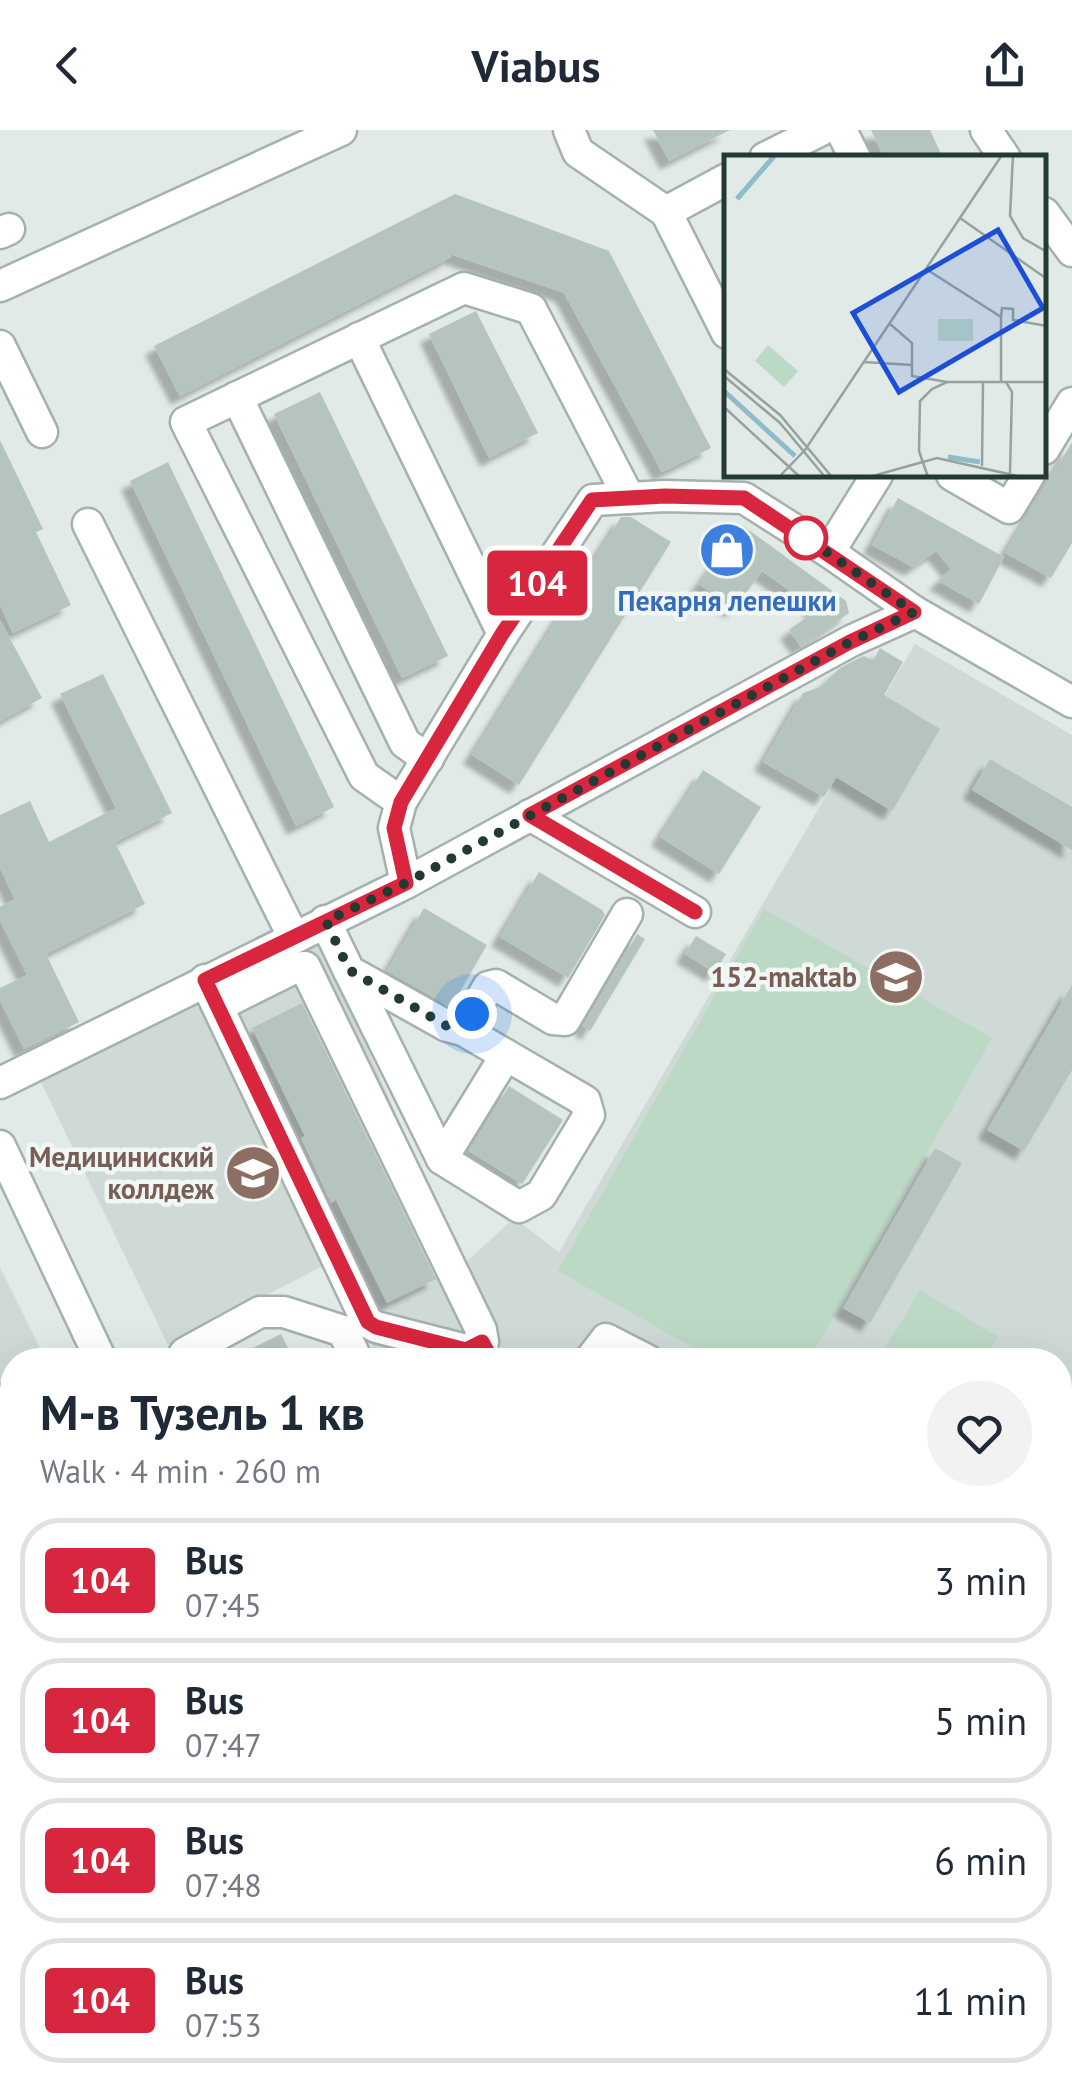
<!DOCTYPE html>
<html lang="en">
<head>
<meta charset="utf-8">
<style>
  body { margin:0; font-family:"PT Sans",sans-serif; background:#f2f2f3; color:#1f2937; height:100vh; display:flex; flex-direction:column; font-size:38px; white-space:nowrap }
  * { box-sizing:border-box; margin:0 }
  p { font-size:32px; color:#747a83 }
  .icon { flex:none; width:55px; height:55px; fill:none; stroke:currentColor; stroke-width:2; stroke-linecap:round; stroke-linejoin:round }
  .map { position:relative; flex:1; overflow:hidden }
  .details { position:absolute; left:0px; top:1218px; width:1072px; height:752px; display:flex; flex-direction:column; background:#fff; border-radius:40px 40px 0 0; box-shadow:0 10px 40px #0002 }
  .details>* { flex:none }
  .badge { padding:0 20px; border-radius:8px; font-size:35px; line-height:65px }
  .you { position:absolute; width:50px; height:50px; margin:-25px; border:8px solid #fff; border-radius:50%; background:#1a73e8; box-shadow:0 0 0 15px #1a73e833 }
  .map>.badge { position:absolute; translate:-50% -50%; box-shadow:0 0 0 5px #fff }
  .round { display:grid; place-items:center; flex:none; width:105px; height:105px; border-radius:52px; background:#f2f2f3 }
  .headline { display:flex; align-items:center; justify-content:space-between; height:170px; padding:0 40px }
  h1 { font-size:48px; font-weight:700; line-height:75px }
  ul { padding:0; list-style:none }
  li { display:flex; align-items:center; gap:30px; height:125px; margin:0 20px 15px; padding:0 20px; border:5px solid #e0e1e3; border-radius:40px }
  li div { flex:1 }
  li b { display:block; font-size:38px }
  li em { font-style:normal }
  li .badge { min-width:110px; font-weight:700; text-align:center }
  header { display:flex; justify-content:space-between; align-items:center; height:130px; padding:0 40px; background:#fff; font-size:45px; font-weight:700 }
  .map>svg:first-child { display:block }
  .built { fill:#cfd9d5 }
  .green { fill:#bcd9c6 }
  .building { fill:#b6c4c0; filter:url(#shadow) }
  .lines { fill:none; stroke-linecap:round; stroke-linejoin:round }
  .minor-casing { stroke:#a4b1ad; stroke-width:35 }
  .minor { stroke:#fff; stroke-width:30 }
  .rail { stroke:#5d7470; stroke-width:8; stroke-dasharray:20 10; stroke-linecap:butt }
  .line-casing { stroke:#fff; stroke-width:22 }
  .line { stroke:#d7263d; stroke-width:15 }
  .walk { stroke:#233934; stroke-width:10; stroke-dasharray:0 18 }
  .stop-dot { fill:#fff; stroke:#d7263d; stroke-width:5 }
  .labels { text-anchor:middle; stroke-width:9; stroke-linejoin:round; paint-order:stroke }
  .shop-label { font-size:28px; font-weight:bold; fill:#366cbe; stroke:#f1f7f4 }
  .education-label { font-size:28px; font-weight:bold; fill:#785e54; stroke:#f1f7f4; text-anchor:end }
  .inset-river { fill:none; stroke:#8ebcca; stroke-width:5 }
  .inset-road { fill:none; stroke:#95a39f; stroke-width:2.5 }
  .view { fill:#1d4ed8; fill-opacity:0.15; stroke:#1d4ed8; stroke-width:5 }
  .inset-edge { fill:none; stroke:#233934; stroke-width:5 }
</style>
</head>
<body>
<header><svg class="icon" aria-label="back" viewBox="0 0 24 24"><path d="M15 5l-7 7 7 7"/></svg>Viabus<svg class="icon" aria-label="share" viewBox="0 0 24 24"><path d="M12 15V3M7 8l5-5 5 5M5 13v7h14v-7"/></svg></header>
<div class="map">
<svg width="1072" height="1969" viewBox="0 0 1072 1969">
  <defs>
    <filter id="shadow"><feDropShadow dx="-9" dy="9" stdDeviation="2.5" flood-color="#0004"/></filter>
  </defs>
  <rect width="100%" height="100%" fill="#e1eae6"/>
  <g class="built">
    <path d="M915 514 1072 605V1275L1060 1268V1230H506L463 1135 514 1088 559 1122Z"/>
    <path d="M322 811 497 1221 478 1230H379L329 1133 168 1215 41 952Z"/>
    <path d="M0 1137 46 1230H12V1300L0 1277Z"/>
    <path d="M12 1614V1958H413L418 1969H0V1620Z"/>
  </g>
  <g class="green">
    <path d="M764 779 992 908 809 1230H715L558 1141Z"/>
    <path d="M920 1160 998 1207 984 1230H878Z"/>
  </g>
  <g class="building">
    <path d="M653 0H730L669 31Z"/>
    <path d="M871 0H930L943 28H884Z"/>
    <path d="M455 64 609 121 711 318 662 342 564 163 450 124 451 127 180 266 154 216Z"/>
    <path d="M476 181 538 303 489 328 429 204Z"/>
    <path d="M320 262 448 526 402 548 274 284Z"/>
    <path d="M0 310 43 399 36 402 71 475 13 503 0 475Z"/>
    <path d="M1072 312V413L1051 448 1005 423Z"/>
    <path d="M168 332 334 677 296 696 130 351Z"/>
    <path d="M898 368 1004 427 979 474 938 451 951 439 936 421 913 437 872 415Z"/>
    <path d="M621 387H631L671 412 519 655 472 625Z"/>
    <path d="M742 395 846 471 849 483 801 517 789 500 817 480 762 441 734 479 699 454Z"/>
    <path d="M0 490 42 568 0 591Z"/>
    <path d="M880 518 903 532 884 565 940 599 892 681 836 647 824 667 763 632 803 563 820 557 840 538 859 528 864 526 873 531Z"/>
    <path d="M103 544 172 683 115 712 145 774 46 824 79 892 24 919 0 871V858L27 845 0 791V777L15 769 0 738V685L30 671 49 712 116 678 60 564Z"/>
    <path d="M990 629 1072 677V720L972 660Z"/>
    <path d="M703 640 761 677 719 744 660 707Z"/>
    <path d="M539 742 602 780 605 785 568 848 500 807Z"/>
    <path d="M424 778 487 815 451 877 387 841Z"/>
    <path d="M637 804 645 809 590 901 583 896Z"/>
    <path d="M696 806 726 824 715 843 685 824Z"/>
    <path d="M1072 855V940L1024 1021 987 1000Z"/>
    <path d="M302 873 436 1149 387 1173 336 1070 331 1073 301 1008 305 1006 252 898Z"/>
    <path d="M509 956 563 990 522 1054 469 1021Z"/>
    <path d="M935 1018 962 1033 870 1193 843 1178Z"/>
    <path d="M281 1204 294 1230H228Z"/>
  </g>
  <g class="lines">
    <g class="minor-casing">
      <g id="minor">
        <path d="M569 0 578 22 666 82 727 203"/>
        <path d="M841 0 855 28"/>
        <path d="M986 0 1005 28"/>
        <path d="M765 28 821 0"/>
        <path d="M666 82 727 49"/>
        <path d="M1044 83 1072 121"/>
        <path d="M0 103 9 99"/>
        <path d="M0 156 341 0"/>
        <path d="M359 208 503 504"/>
        <path d="M0 216 42 302"/>
        <path d="M237 267 405 613 428 629"/>
        <path d="M1044 319 1072 273"/>
        <path d="M877 345 829 422 915 482"/>
        <path d="M952 345 1009 378 1029 345"/>
        <path d="M88 394 293 806"/>
        <path d="M401 672 364 646 186 292 464 158 531 179 629 368"/>
        <path d="M530 685 695 782"/>
        <path d="M406 753 394 698 401 672 503 504 593 370 665 366 744 368 829 422"/>
        <path d="M325 791 349 841 447 896 463 900 488 857 496 855 553 889 565 890 627 784"/>
        <path d="M349 841 442 1029 519 1077 541 1065 589 985 585 971 463 900"/>
        <path d="M205 850 367 1192 376 1197 466 1220 483 1212 481 1200 305 837 294 838 218 876"/>
        <path d="M0 953 406 753 851 511 915 482 1072 572"/>
        <path d="M0 1016 101 1230"/>
        <path d="M442 1029 506 925"/>
        <path d="M181 1230 185 1223 260 1182H284L343 1201 357 1230"/>
        <path d="M590 1230 606 1209 647 1230"/>
        <path d="M1060 1275 1072 1282"/>
        <path d="M0 1323 3 1321 12 1341"/>
        <path d="M0 1373 12 1367"/>
        <path d="M0 1444 12 1438"/>
        <path d="M1060 1463 1072 1442"/>
        <path d="M0 1522 12 1516"/>
        <path d="M0 1597 12 1590"/>
        <path d="M1060 1622 1072 1602"/>
        <path d="M0 1714 10 1709"/>
        <path d="M1060 1780 1072 1787"/>
        <path d="M475 1958 480 1969"/>
        <path d="M625 1958 631 1969"/>
        <path d="M694 1969 702 1958"/>
        <path d="M831 1969 838 1958"/>
      </g>
    </g>
    <use href="#minor" class="minor"/>
    <g class="rail">
      <path d="M0 1253 12 1278"/>
      <path d="M333 1958 338 1969"/>
    </g>
  </g>
  <g class="lines">
    <g class="line-casing">
      <path id="line" d="M492 1230 482 1212 466 1220 376 1197 368 1192 205 850 406 753 394 698 401 672 502 504 592 370 665 366 744 368 914 482 850 512 530 685 695 782"/>
    </g>
    <use href="#line" class="line"/>
    <path class="walk" d="M472 884 463 900 447 896 349 840 326 791 406 753 850 512 914 482 806 408"/>
  </g>
  <defs>
    <g id="shop-disc" transform="scale(2.875)"><circle r="9.5" fill="#3f7fe0" stroke="#f1f7f4"/><path d="M-5-2.5h2.3a2.7 3.5 0 0 1 5.4 0H5L5.5 6h-11ZM-1.5-2.5h3a1.5 2.3 0 0 0-3 0Z" fill="#fff"/></g>
    <g id="school-disc" transform="scale(2.875)"><circle r="9.5" fill="#8d6e63" stroke="#f1f7f4"/><path d="M0-5L7-2L0 1L-7-2ZM-4 1L0 2.5L4 1V4Q0 6-4 4Z" fill="#fff"/></g>
    <g id="university-disc" transform="scale(2.875)"><circle r="9.5" fill="#8d6e63" stroke="#f1f7f4"/><path d="M0-5L7-2L0 1L-7-2ZM-4 1L0 2.5L4 1V4Q0 6-4 4Z" fill="#fff"/></g>
  </defs>
  <g fill-rule="evenodd">
    <use href="#shop-disc" x="727" y="420"/>
    <use href="#school-disc" x="896" y="847"/>
    <use href="#university-disc" x="253" y="1043"/>
  </g>
  <circle class="stop-dot" cx="806" cy="408" r="20"/>
  <g class="labels">
    <g class="shop-label">
      <text x="727" y="481">Пекарня лепешки</text>
    </g>
    <g class="education-label">
      <text x="857" y="857">152-maktab</text>
      <text x="214" y="1037">Медициниский<tspan x="214" dy="32">коллдеж</tspan></text>
    </g>
  </g>
  <g transform="translate(724 25)">
    <rect width="322" height="322" fill="#e1eae6"/>
    <path d="M214 164H249V186H214ZM44 190 74 216 60 232 31 206Z" fill="#bcd9c6"/>
    <path class="inset-river" d="M13 44 51 0M0 236 71 301M224 302 256 307"/>
    <path class="inset-road" d="M289 0 286 61 299 83 323 97M236 63 323 124M202 114 277 162V227M277 162 278 153 289 154V165L323 171M166 169 188 188V221L223 227M140 207 188 210M0 214 56 260 108 322M0 221 56 268 101 322M282 227 288 237 286 318M0 252 76 322M258 311 259 227M55 322 81 295 278 0M145 322 213 303 298 322M204 322 195 296 196 246 208 234 223 227H323"/>
    <path class="view" d="M274 75 319 153 175 237 129 158Z"/>
    <rect width="322" height="322" class="inset-edge"/>
  </g>
</svg>
<div class="you" style="left:472px;top:884px"></div>
<b class="badge" style="left:537px;top:453px;background:#d7263d;color:#fff">104</b>
<section class="details">
<div class="headline"><div><h1>М-в Тузель 1 кв</h1><p>Walk · 4 min · 260 m</p></div><a class="round"><svg class="icon" aria-label="heart" viewBox="0 0 24 24"><path d="M12 20l-8-8c-3-5 5-10 8-4 3-6 11-1 8 4z"/></svg></a></div>
<ul>
<li><span class="badge" style="background:#d7263d;color:#fff">104</span><div><b>Bus</b><p>07:45</p></div><em>3 min</em></li>
<li><span class="badge" style="background:#d7263d;color:#fff">104</span><div><b>Bus</b><p>07:47</p></div><em>5 min</em></li>
<li><span class="badge" style="background:#d7263d;color:#fff">104</span><div><b>Bus</b><p>07:48</p></div><em>6 min</em></li>
<li><span class="badge" style="background:#d7263d;color:#fff">104</span><div><b>Bus</b><p>07:53</p></div><em>11 min</em></li>
</ul>
</section>
</div>
</body>
</html>
